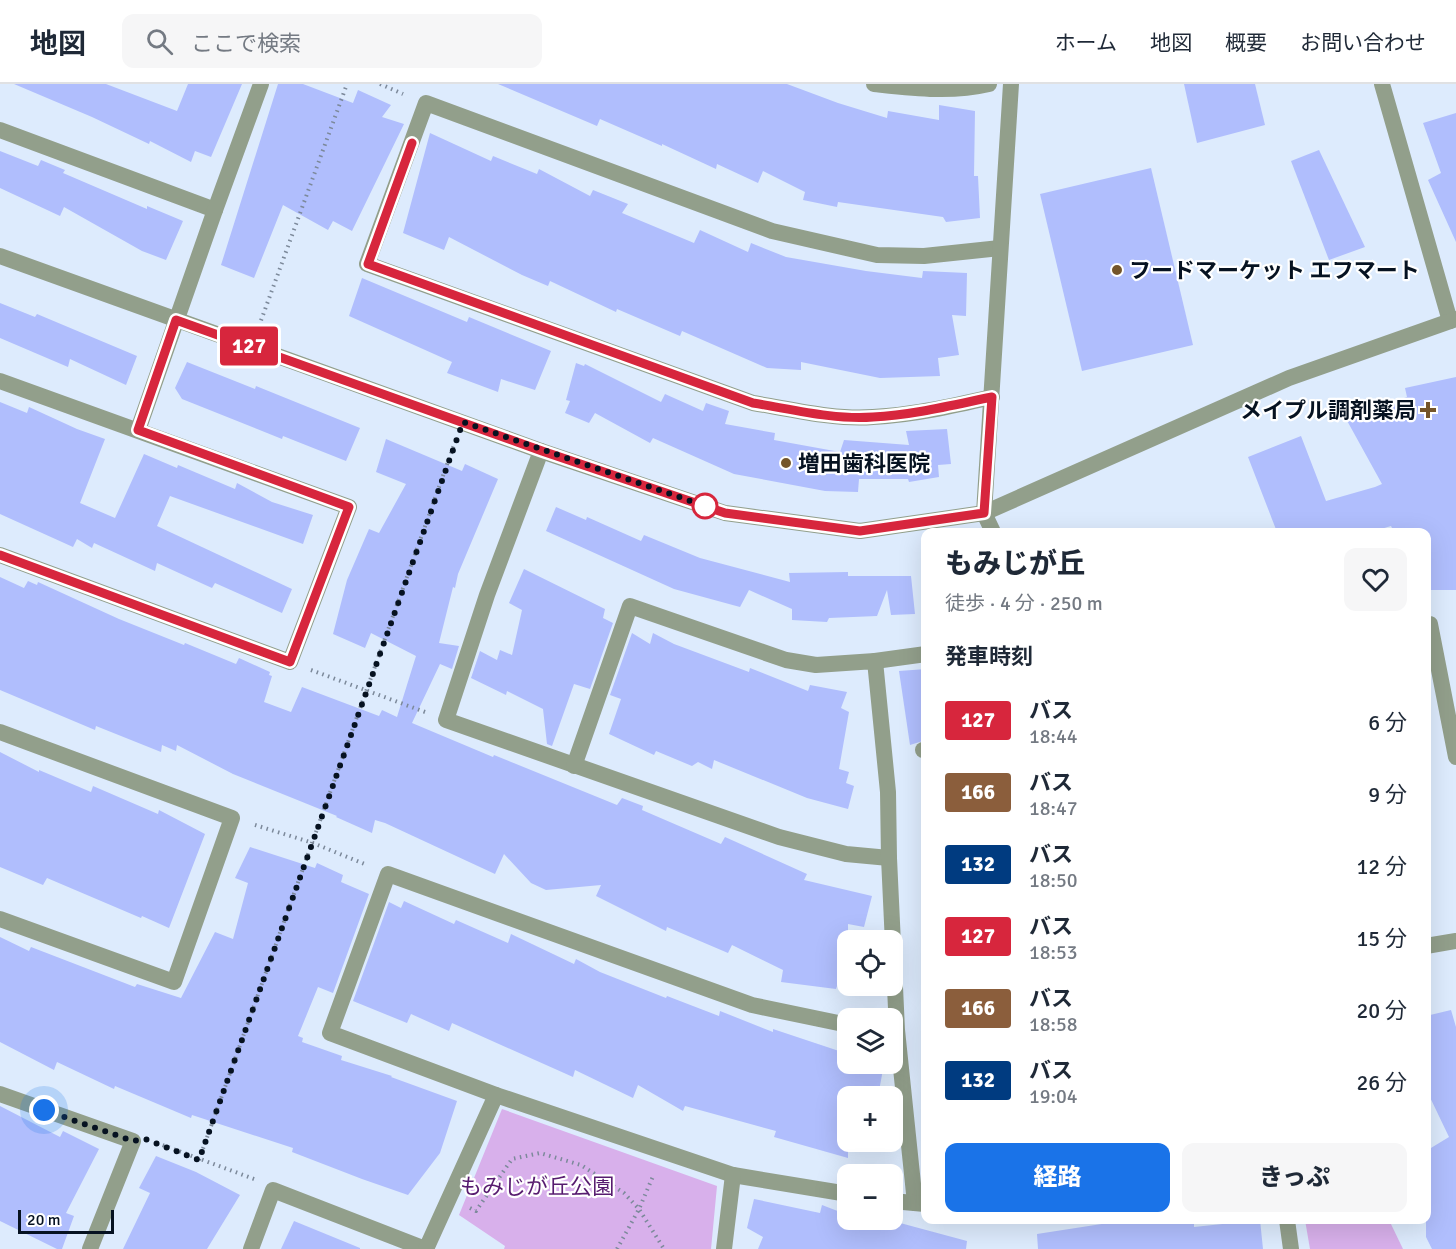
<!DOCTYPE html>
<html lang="ja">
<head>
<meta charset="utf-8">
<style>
  body { margin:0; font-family:Signika,"Noto Sans JP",sans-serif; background:#f6f6f7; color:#1f2937; height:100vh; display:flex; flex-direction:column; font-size:22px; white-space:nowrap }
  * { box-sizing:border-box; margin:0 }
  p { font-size:20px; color:#747a83 }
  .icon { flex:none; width:33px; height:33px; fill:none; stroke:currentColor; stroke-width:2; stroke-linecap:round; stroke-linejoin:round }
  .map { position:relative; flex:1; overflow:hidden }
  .side { position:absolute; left:921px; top:444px; width:510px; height:696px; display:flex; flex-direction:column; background:#fff; border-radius:12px; box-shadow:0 6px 24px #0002 }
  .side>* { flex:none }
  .badge { padding:0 12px; border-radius:4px; font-size:21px; line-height:39px }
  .tools { position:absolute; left:837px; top:846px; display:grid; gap:12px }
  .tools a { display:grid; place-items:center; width:66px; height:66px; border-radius:12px; background:#fff; box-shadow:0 6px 24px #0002; font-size:30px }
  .scale { position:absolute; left:18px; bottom:15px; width:96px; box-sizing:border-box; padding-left:6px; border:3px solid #061221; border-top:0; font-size:16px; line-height:21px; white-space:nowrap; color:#061221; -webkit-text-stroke:4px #fff; paint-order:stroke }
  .you { position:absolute; width:30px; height:30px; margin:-15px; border:4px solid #fff; border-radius:50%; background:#1a73e8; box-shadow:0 0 0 9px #1a73e833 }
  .map>.badge { position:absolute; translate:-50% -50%; box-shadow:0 0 0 3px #fff }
  h2 { padding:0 24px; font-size:22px; line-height:54px }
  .round { display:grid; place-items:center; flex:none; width:63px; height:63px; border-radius:12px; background:#f6f6f7 }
  .headline { display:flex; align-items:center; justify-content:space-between; height:102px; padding:0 24px }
  h1 { font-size:28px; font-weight:800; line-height:45px }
  .action { display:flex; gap:12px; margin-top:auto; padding:12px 24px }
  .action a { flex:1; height:69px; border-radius:12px; background:#1a73e8; color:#fff; font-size:24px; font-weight:800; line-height:69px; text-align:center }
  .action a+a { background:#f6f6f7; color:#1f2937 }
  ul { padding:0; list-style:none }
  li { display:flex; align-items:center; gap:18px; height:72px; padding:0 24px }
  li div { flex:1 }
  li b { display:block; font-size:22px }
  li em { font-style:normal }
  li .badge { min-width:66px; font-weight:700; text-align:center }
  header { display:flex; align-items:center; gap:36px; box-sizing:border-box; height:84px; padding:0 30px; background:#fff; border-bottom:2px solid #e0e1e3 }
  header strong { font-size:28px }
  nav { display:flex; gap:33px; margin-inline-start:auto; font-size:21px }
  .search { width:420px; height:54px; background:#f6f6f7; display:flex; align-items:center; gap:15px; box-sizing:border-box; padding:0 21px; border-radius:12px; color:#747a83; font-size:22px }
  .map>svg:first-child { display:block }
  .green { fill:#d8b0eb }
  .building { fill:#b0befd }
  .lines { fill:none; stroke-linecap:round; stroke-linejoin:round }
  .path { stroke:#7c899a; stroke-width:4; stroke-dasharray:1.5 4.5; stroke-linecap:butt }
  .minor { stroke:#929f8b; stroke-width:16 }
  .tertiary { stroke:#929f8b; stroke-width:16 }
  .line-casing { stroke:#fff; stroke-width:14 }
  .line { stroke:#d7263d; stroke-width:9 }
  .walk { stroke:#061221; stroke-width:6; stroke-dasharray:0 10.8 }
  .poi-dot { fill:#74552a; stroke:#fff; stroke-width:2 }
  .stop-dot { fill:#fff; stroke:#d7263d; stroke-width:3 }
  .labels { text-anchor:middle; stroke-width:4.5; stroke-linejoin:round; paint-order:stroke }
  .poi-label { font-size:22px; font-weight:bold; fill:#061221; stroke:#fff; text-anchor:start }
  .park-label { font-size:22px; fill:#571b6f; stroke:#fff }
</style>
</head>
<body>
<header>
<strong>地図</strong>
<div class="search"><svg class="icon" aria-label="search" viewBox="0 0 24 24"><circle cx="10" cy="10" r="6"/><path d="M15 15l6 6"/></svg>ここで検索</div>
<nav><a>ホーム</a><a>地図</a><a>概要</a><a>お問い合わせ</a></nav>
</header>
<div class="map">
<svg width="1456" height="1165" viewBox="0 0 1456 1165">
  <rect width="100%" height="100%" fill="#ddebfd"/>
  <g class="green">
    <path d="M502 1025 717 1102 711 1165H504L505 1162 459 1131Z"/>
    <path d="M1305 1136H1389L1403 1165H1310Z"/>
  </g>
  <g class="building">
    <path d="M14 0H106L177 27 188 0H242L211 73 195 67 191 78 150 57 149 60 92 33Z"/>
    <path d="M278 0H303L353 19 358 6 391 21 382 33 404 40 352 147 333 137 328 146 283 121 254 194 221 181Z"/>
    <path d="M498 0H787L838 19 887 34 888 27 939 36V21L975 27 974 92H978L980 134 946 138 943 133 838 118 837 123 803 116 805 108 763 87 758 99 717 80 716 85 662 60V62L600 35 597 42Z"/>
    <path d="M1184 0H1255L1265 41 1197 59Z"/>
    <path d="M1456 29V158L1428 96 1441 89 1423 39Z"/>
    <path d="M430 49 491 77 493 72 537 90 539 85 590 112 593 106 628 120 622 129 694 159 700 146 748 168 751 159 786 173 866 187 922 194 923 187 967 189 966 232 952 231 959 271 938 274 940 292 880 294 801 278V286L767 284 682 247 680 252 617 225 616 228 550 197 548 202 522 191 449 153 444 166 403 149Z"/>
    <path d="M1319 66 1365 163 1329 176 1291 77Z"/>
    <path d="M0 67 38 82 41 76 65 86 63 89 147 125V122L183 137 166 176 142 167 64 123 60 132 0 104Z"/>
    <path d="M1151 84 1193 261 1082 287 1040 110Z"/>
    <path d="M362 194 467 238 469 233 551 267 535 306 501 295 498 308 447 289 452 278 349 232Z"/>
    <path d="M0 219 35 233 37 230 137 272 126 301 70 275 68 283 0 254Z"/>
    <path d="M187 278 255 305 256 302 360 344 346 377 283 352 282 355 182 315 175 304Z"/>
    <path d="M576 279 584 282 585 280 661 318 665 310 703 327 706 319 729 327 725 340 775 349 774 356 840 368 844 356 909 361 906 347 947 345 951 380 938 381 939 393 909 398 908 395H859L858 408 825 407 734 390 653 354 650 359 595 329 589 339 565 329 570 317 566 316Z"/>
    <path d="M1456 293V506H1426V448H1394L1391 442 1371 448H1277L1248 373 1301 352 1326 417 1375 403 1382 400 1345 333 1407 313 1405 304Z"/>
    <path d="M0 318 27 329 29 323 77 345 105 355 80 419 115 434 144 370 177 384 178 381 235 405 237 399 272 418 313 431 303 460 170 412 157 442 292 505 282 529 215 499 212 504 157 479 155 487 94 459 92 464 77 455 73 463 0 430Z"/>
    <path d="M386 355 462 387 465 380 498 395 458 490 455 504 453 503 439 559 459 562 452 585 440 580 412 639 493 673 494 671 617 721 622 714 643 722 642 726 721 760 725 753 807 790 804 796 872 812 864 843 848 840V869L836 905 781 898 783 886 732 861 728 869 667 843 666 847 596 812 601 801 546 806 531 799 504 770 495 790 385 739 375 736 372 749 336 733 337 732 233 690 177 661 176 667 162 661 161 668 96 642 95 646 0 606V493L24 504 28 497 37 501 38 498 119 535 184 561 185 559 236 580 239 574 270 588 269 591 272 592 264 618 291 628 302 603 379 632 382 626 397 633 416 572 371 549 365 564 333 550 347 496 369 445 379 449 406 400 376 388Z"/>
    <path d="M556 423 586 436 587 433 641 457 644 451 700 474 790 498 789 489 848 488V492H911L915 530 891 531 887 506 877 532 829 534 827 538 792 536V525L749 506 740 523 674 505 546 447Z"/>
    <path d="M524 485 605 525 603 534 613 539 590 605 574 600 552 662 547 660 543 625 507 607 506 611 471 594 480 567 497 576 500 566 512 571 522 526 509 519Z"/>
    <path d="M632 549 650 560 653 549 674 560 749 588 750 584 808 607 810 601 847 608 841 624 849 628 839 685 849 688 846 699 854 702 848 725 807 714 714 676 712 685 698 678 692 682 656 667 654 671 609 650 621 615 610 611Z"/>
    <path d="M926 585V656L910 661 899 587Z"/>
    <path d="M0 668 39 688V686L91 708 93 702 158 730 159 726 205 750 169 844 142 832 141 834 47 794 43 801 0 783Z"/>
    <path d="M250 763 315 784 317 779 343 791 341 798 369 810 333 909 318 903 298 952 303 954 302 958 342 972 341 976 392 992 391 993 457 1017 440 1069 408 1111 362 1095 292 1068 293 1064 192 1031 191 1034 115 1002 114 1005 57 978 54 986 0 958V853L29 867 31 863 135 903 137 900 181 914 215 848 233 855 248 799 235 794Z"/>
    <path d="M404 817 454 840 456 836 508 859 511 850 574 880 576 875 600 888 666 914 667 912 719 932 720 927 773 948V945L848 970V980H884L879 1007 848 1004V1074L774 1053 776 1047 685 1022 683 1027 638 1001 633 1014 575 986 573 993 452 939 449 947 411 930 407 939 353 917 389 818 401 824Z"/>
    <path d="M1451 926 1456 943V1165H1432L1426 1153V1067L1449 1053 1426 1005V932Z"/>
    <path d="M0 1022 60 1053 63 1047 99 1065 66 1129 74 1132 62 1165H57L0 1137Z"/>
    <path d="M156 1072 196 1088 240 1111 207 1165H123L150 1109 139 1104Z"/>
    <path d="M754 1115 820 1129 822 1121 848 1131V1136H889L967 1157 966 1165H758L763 1153 747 1144Z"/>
    <path d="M1260 1136 1263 1165H1038L1037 1150 1108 1139 1194 1138V1143Z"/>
    <path d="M294 1137 360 1164V1165H281Z"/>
  </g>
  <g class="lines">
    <g class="path">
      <path d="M380 0 403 10"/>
      <path d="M259 242 347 0"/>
      <path d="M311 586 425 628"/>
      <path d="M255 741 313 759 367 781"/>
      <path d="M157 1059 254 1095"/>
      <path d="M199 1076 454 361"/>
      <path d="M470 1124 476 1127 512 1075 540 1069 581 1081 624 1109 639 1125 664 1165"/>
      <path d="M617 1165 639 1125 654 1090"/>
    </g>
    <g class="minor">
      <path d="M874 0C912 4 951 9 989 0"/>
      <path d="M1382 0 1450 237"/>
      <path d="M0 46 215 126"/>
      <path d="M0 297 349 423 290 578 0 471"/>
      <path d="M992 313C953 322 913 331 873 333 834 336 791 325 753 319L367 180 426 19 772 147 877 171 924 172 1000 164"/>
      <path d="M138 346 215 126 261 0"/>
      <path d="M541 367 487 511 446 636 779 753 846 770 889 774"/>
      <path d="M993 448 984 429 1011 0"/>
      <path d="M1426 540H1430L1456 673"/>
      <path d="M875 577 926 570"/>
      <path d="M0 648 232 734 174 898 0 835"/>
      <path d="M923 666H926"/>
      <path d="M574 682 630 522 786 576 816 581 875 577 888 708 889 774 897 946 915 1119"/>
      <path d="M1426 862 1456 857"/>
      <path d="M848 941 752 921 388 790 330 949 496 1011 733 1091 848 1110"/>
      <path d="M0 1010 133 1057 90 1165"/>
      <path d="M892 1117 925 1120"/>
      <path d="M1287 1136 1291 1165"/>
      <path d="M251 1165 273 1106 425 1165"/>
      <path d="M426 1165 496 1011"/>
      <path d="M724 1165 733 1091"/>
    </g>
    <path class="tertiary" d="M0 172 541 367 725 429 860 447 984 429 1289 294 1456 235"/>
  </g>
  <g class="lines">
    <g class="line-casing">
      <path id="line" d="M0 471 290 578 349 423 138 346 176 236 542 367 725 429 860 447 984 429 992 313C953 321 913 331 873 333 834 336 791 325 753 319L368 180 412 59"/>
    </g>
    <use href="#line" class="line"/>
    <path class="walk" d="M44 1026 133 1057 145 1055 199 1076 463 338 705 422"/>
  </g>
  <g class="poi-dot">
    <circle cx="1117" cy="186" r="6"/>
    <path d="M1425 317h6v6h6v6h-6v6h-6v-6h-6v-6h6z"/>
    <circle cx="786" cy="379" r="6"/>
  </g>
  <circle class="stop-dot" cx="705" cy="422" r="12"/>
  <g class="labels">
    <g class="poi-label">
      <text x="1129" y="194">フードマーケット エフマート</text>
      <text x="1416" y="334" text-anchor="end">メイプル調剤薬局</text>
      <text x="798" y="387">増田歯科医院</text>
    </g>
    <g class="park-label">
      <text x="537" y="1110">もみじが丘公園</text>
    </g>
  </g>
</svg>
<div class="tools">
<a><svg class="icon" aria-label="locate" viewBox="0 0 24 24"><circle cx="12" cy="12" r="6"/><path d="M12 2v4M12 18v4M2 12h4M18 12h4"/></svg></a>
<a><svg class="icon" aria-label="layers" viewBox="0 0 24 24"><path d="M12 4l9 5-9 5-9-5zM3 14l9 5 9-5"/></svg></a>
<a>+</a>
<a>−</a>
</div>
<div class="scale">20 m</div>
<div class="you" style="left:44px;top:1026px"></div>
<b class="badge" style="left:249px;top:262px;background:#d7263d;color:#fff">127</b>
<section class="side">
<div class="headline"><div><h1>もみじが丘</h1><p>徒歩 · 4 分 · 250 m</p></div><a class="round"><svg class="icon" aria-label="heart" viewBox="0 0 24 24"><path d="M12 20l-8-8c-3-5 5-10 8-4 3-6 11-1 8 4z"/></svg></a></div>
<h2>発車時刻</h2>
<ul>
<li><span class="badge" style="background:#d7263d;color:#fff">127</span><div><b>バス</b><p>18:44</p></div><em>6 分</em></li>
<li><span class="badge" style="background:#8b5e3c;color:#fff">166</span><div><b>バス</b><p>18:47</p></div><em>9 分</em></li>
<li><span class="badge" style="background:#003b80;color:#fff">132</span><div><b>バス</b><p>18:50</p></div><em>12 分</em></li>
<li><span class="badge" style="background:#d7263d;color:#fff">127</span><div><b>バス</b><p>18:53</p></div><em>15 分</em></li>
<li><span class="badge" style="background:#8b5e3c;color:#fff">166</span><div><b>バス</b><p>18:58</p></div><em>20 分</em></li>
<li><span class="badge" style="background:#003b80;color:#fff">132</span><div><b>バス</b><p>19:04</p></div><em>26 分</em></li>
</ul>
<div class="action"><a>経路</a><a>きっぷ</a></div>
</section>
</div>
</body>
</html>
